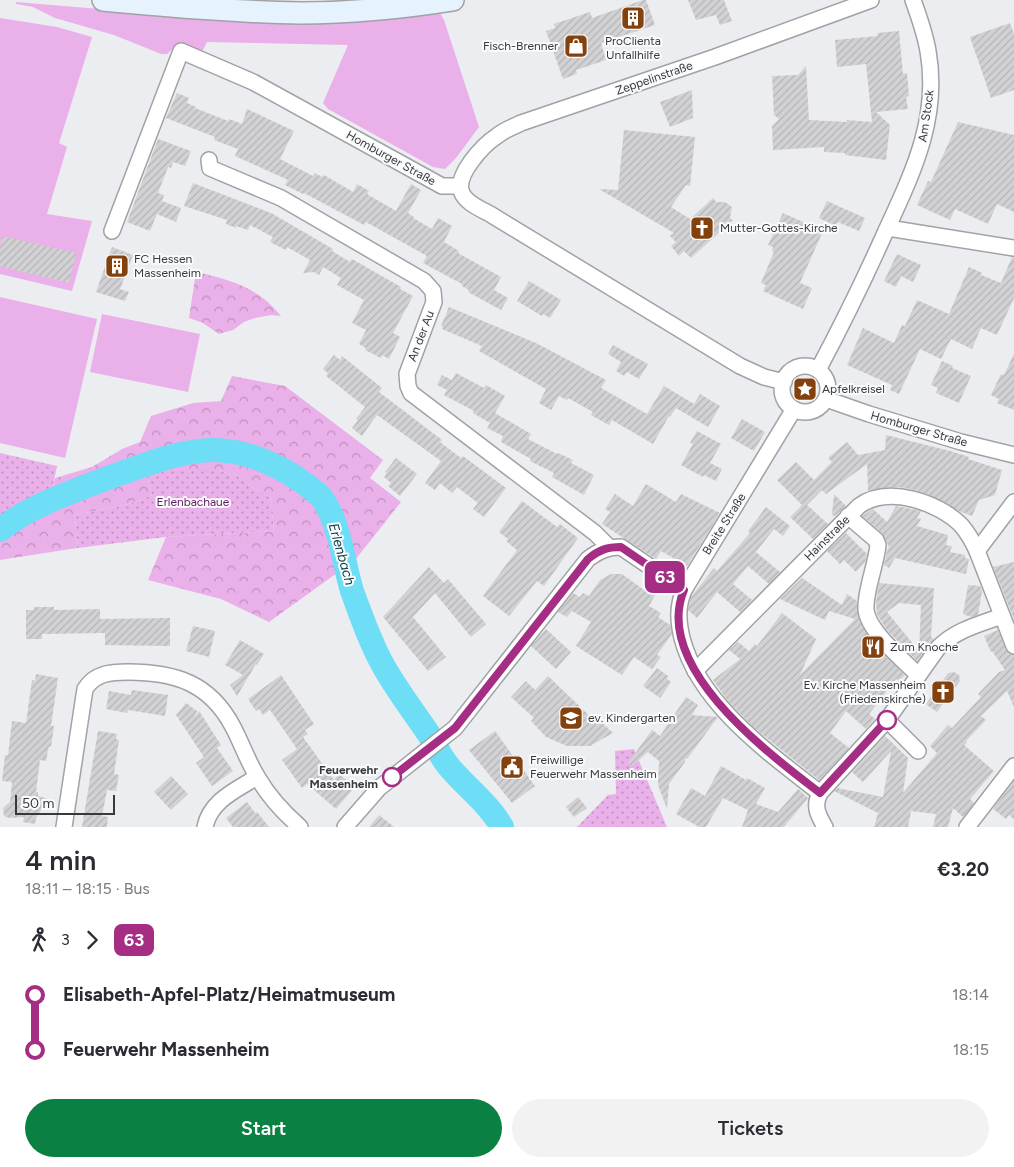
<!DOCTYPE html>
<html lang="en">
<head>
<meta charset="utf-8">
<style>
  body { margin:0; font-family:Figtree,sans-serif; background:#f2f2f3; color:#2b2b33; height:100vh; display:flex; flex-direction:column; font-size:19px; white-space:nowrap }
  * { box-sizing:border-box; margin:0 }
  p { font-size:16px; color:#7c7c81 }
  .icon { flex:none; width:28px; height:28px; fill:none; stroke:currentColor; stroke-width:2; stroke-linecap:round; stroke-linejoin:round }
  .map { position:relative; height:827px; overflow:hidden }
  .details { display:flex; flex-direction:column; background:#fff; flex:1 }
  .details>* { flex:none }
  .badge { padding:0 10px; border-radius:8px; font-size:18px; line-height:32px }
  .scale { position:absolute; left:15px; bottom:12px; width:100px; box-sizing:border-box; padding-left:5px; border:2px solid #38393a; border-top:0; font-size:14px; line-height:18px; white-space:nowrap; color:#38393a; -webkit-text-stroke:4px #fafbfd; paint-order:stroke }
  .map>.badge { position:absolute; translate:-50% -50%; box-shadow:0 0 0 2px #fff }
  .legs { display:flex; align-items:center; gap:8px; height:55px; padding:0 25px; font-size:16px }
  .legs p { margin-inline-start:auto }
  .summary { display:flex; align-items:center; justify-content:space-between; height:85px; padding:0 25px }
  h1 { font-size:28px; font-weight:600; line-height:38px }
  .primary-button { display:flex; gap:10px; margin-top:auto; padding:10px 25px }
  .primary-button a { flex:1; height:58px; border-radius:30px; background:#0b8043; color:#fff; font-size:20px; font-weight:600; line-height:58px; text-align:center }
  .primary-button a+a { background:#f2f2f3; color:#2b2b33 }
  ul { padding:0 25px; list-style:none }
  li { display:flex; align-items:center; gap:18px; height:55px; font-size:19px }
  li i { display:grid; place-items:center; width:8px; height:100%; margin:0 6px; background:currentColor }
  li i::after { content:''; width:12px; height:12px; margin:-6px; border:4px solid; border-radius:50%; background:#fff }
  li p { margin-inline-start:auto }
  li:first-child i { background:linear-gradient(#0000 50%,currentColor 0) }
  li:last-child i { background:linear-gradient(currentColor 50%,#0000 0) }
  .map>svg:first-child { display:block }
  .grass { fill:#eab0e9 }
  .forest { fill:url(#forest-crowns) }
  .garden { fill:url(#garden-dots) }
  .lines { fill:none; stroke-linecap:round; stroke-linejoin:round }
  .river { stroke:#6eddf6; stroke-width:24 }
  .building { fill:url(#building-hatch); fill-rule:evenodd }
  .street-casing { stroke:#a1a2a5; stroke-width:18 }
  .secondary-casing { stroke:#a1a2a5; stroke-width:24 }
  .street { stroke:#fff; stroke-width:15 }
  .secondary { stroke:#e6f3fe; stroke-width:21 }
  .line-1-casing { stroke:#fff; stroke-width:11 }
  .line-1 { stroke:#a52e84; stroke-width:8 }
  .stop-1-dot { fill:#fff; stroke:#a52e84; stroke-width:2.5 }
  .labels { text-anchor:middle; stroke-width:4; stroke-linejoin:round; paint-order:stroke }
  .poi-label { font-size:12px; fill:#38393a; stroke:#fafbfd; text-anchor:start }
  .street-label { font-size:12px; fill:#38393a; stroke:#fafbfd }
  .park-label { font-size:12px; fill:#621b64; stroke:#fafbfd }
  .stop-label { font-size:12px; font-weight:bold; fill:#38393a; stroke:#fafbfd; text-anchor:end }
  .water-label { font-size:14px; font-style:italic; fill:#0f424d; stroke:#fafbfd }
</style>
</head>
<body>
<div class="map">
<svg width="1014" height="827" viewBox="0 0 1014 827">
  <defs>
    <pattern id="forest-crowns" width="20" height="18" patternUnits="userSpaceOnUse" patternTransform="scale(1.25)"><rect width="20" height="18" fill="#eab0e9"/><path d="M2 6a3 3 0 1 1 6 0M12 15a3 3 0 1 1 6 0" fill="none" stroke="#bf90be"/></pattern>
    <pattern id="garden-dots" width="8" height="8" patternUnits="userSpaceOnUse" patternTransform="scale(1.25)"><rect width="8" height="8" fill="#eab0e9"/><path d="M2 2h.1M6 6h.1" fill="none" stroke="#bf90be" stroke-width="1.8" stroke-linecap="round"/></pattern>
    <pattern id="building-hatch" width="6" height="6" patternUnits="userSpaceOnUse" patternTransform="scale(1.25)"><rect width="6" height="6" fill="#d2d2d4"/><path d="M-1 1l2-2M0 6l6-6M5 7l2-2" fill="none" stroke="#b5b5b7"/></pattern>
  </defs>
  <rect width="100%" height="100%" fill="#ecedf0"/>
  <g class="grass">
    <path d="M16 2 254 22 439 11 444 20 479 127 456 158 445 169 433 167 328 109 323 103 348 45 207 42 202 52 180 42 167 54H161L114 35 55 18 33 7 16 4Z"/>
    <path d="M0 18 57 27 92 37 59 143 67 147 47 214 92 221 72 291 0 274Z"/>
    <path d="M0 297 97 319 65 458 0 443Z"/>
    <path d="M102 314 200 334 188 392 90 372Z"/>
  </g>
  <g class="forest">
    <path d="M196 272C231 280 258 287 281 316L271 315 255 318 244 322 233 330 219 334 203 323 189 318Z"/>
    <path d="M232 376 285 386 383 460 370 478 401 502 355 560 269 622 221 599 148 580 166 537 274 531 271 498 249 485 237 475 218 471 147 476 152 495 129 504 75 515 77 548 0 560V520L52 490 55 478 92 467 122 449 140 442 151 416 193 403 221 401Z"/>
  </g>
  <g class="garden">
    <path d="M0 453 57 466 52 490 0 520Z"/>
    <path d="M176 469 218 471 237 475 249 485 271 498 274 531 166 537 77 548 75 515 129 504 152 495 147 476Z"/>
    <path d="M634 749 667 827H577L608 795 616 794 615 751Z"/>
  </g>
  <g class="lines">
    <path class="river" d="M0 530C30 505 79 489 116 475 142 466 171 454 199 451 235 446 272 461 301 481 309 487 319 493 324 501 341 529 343 561 352 591 361 616 371 644 384 667 397 690 413 711 428 733 435 744 441 758 450 768 467 788 489 804 502 827"/>
  </g>
  <g class="building">
    <path d="M643 0H646L655 25 601 43 606 60 576 70 577 74 563 79 546 31 555 28 554 24 590 12 592 18Z"/>
    <path d="M688 0H724L732 21 720 25 716 15 696 20Z"/>
    <path d="M1010 23 1014 34V90L991 98 970 37Z"/>
    <path d="M899 31 903 74 907 73 909 96 906 97 908 109 876 112 890 125 886 160 845 155V153L824 152V147L773 150 772 126 779 119 774 115 772 76 798 75 806 66 809 120 847 122V120L872 122 866 64 837 67 835 40 878 36 877 33Z"/>
    <path d="M692 90 693 118 670 127 660 102Z"/>
    <path d="M177 93 189 98 187 103 196 107 195 108 228 121 229 119 242 124 247 109 294 131 280 159 313 176 315 173 322 177 324 175 353 192 357 184 369 191 367 194 396 211 411 184 421 190 408 213 414 217 413 218 432 229 438 218 452 226 444 242 459 251 458 253 501 277 494 290 508 298 501 310 468 292 469 290 462 286V284L423 263 427 256 366 222 364 225 304 193 303 194 285 185 288 180 235 156 238 149 214 140 215 137 166 118Z"/>
    <path d="M958 122 1014 135V212L997 204 988 224 955 209 950 220 917 205 928 181 931 182Z"/>
    <path d="M624 130 695 137 690 186 686 185 671 207 690 219 713 198 716 202H725L732 207 730 218 733 220 691 258 684 251 679 256 671 246 676 242 670 236 674 233 599 189 618 190Z"/>
    <path d="M158 139 191 151 185 166 173 162 171 168 168 167 158 193 164 195 162 201 181 208 176 222 157 214 150 231 127 222Z"/>
    <path d="M193 183 271 213 333 249 332 251 350 262 352 259 401 287 400 289 413 296 393 333 400 337 389 359 382 355 381 358 365 350 366 348 359 344 366 330 352 323 364 300 337 285 341 278 323 267 319 275 314 272 303 273 310 260 287 247 286 250 270 242 273 237 250 225 248 230 236 226V228L226 224 227 220 184 206Z"/>
    <path d="M827 201 865 218 859 231 838 222 836 226 819 218Z"/>
    <path d="M783 213 823 231 800 283 812 288 803 309 763 291 766 285 761 283 774 252 772 251 773 247 768 245Z"/>
    <path d="M2 236 76 253 69 283 0 266V246Z"/>
    <path d="M112 247 133 255 120 289 129 292 125 301 96 292Z"/>
    <path d="M897 254 921 265 913 282 901 276 896 287 884 281Z"/>
    <path d="M1012 257H1014V298L997 335 981 328 972 349 951 339 941 359 920 349 899 394 890 390 892 385 847 365 863 328 894 343 902 325 905 326 917 300 949 314 969 267 982 273 981 275 1001 283Z"/>
    <path d="M529 281 561 300 550 318 543 314 542 316 517 301Z"/>
    <path d="M449 307 536 343 606 380 601 388 647 414 664 386 694 404 700 394 720 406 708 427 676 408 670 417 669 416 653 444 612 420 609 425 591 415 593 412 568 398 567 400 559 396 551 410 539 403 546 389 479 351 482 346 442 329 443 327 441 326Z"/>
    <path d="M613 345 648 364 639 379 627 372 624 376 616 371 621 362 608 354Z"/>
    <path d="M1014 354V410L997 403 999 399 991 395 1001 374 1004 375Z"/>
    <path d="M334 355 340 360 342 356 382 388 379 392 442 440 440 442 461 458 463 456 506 488 484 517 473 509 478 503 457 487 452 493 440 483 435 490 425 483 441 461 377 415 362 436 352 428 358 420 356 419 365 407 326 376 328 373 323 369Z"/>
    <path d="M942 361 953 366 952 368 971 376 959 403 936 393 938 388 931 385Z"/>
    <path d="M456 373 484 388 486 385 505 396 495 413 531 434 528 439 557 454 558 453 573 460 571 463 594 475 584 495 552 477 554 473 530 461 531 459 501 442 503 436 487 428 490 423 473 413 474 411 444 395 447 390 437 385 442 375 452 380Z"/>
    <path d="M742 419 765 432 754 451 731 438Z"/>
    <path d="M697 431 721 444 710 463 722 469 716 481 704 475 703 477 681 465 693 444 690 443Z"/>
    <path d="M886 435 950 451 969 457 968 459 1002 470 995 495 979 500 972 516 959 511 930 495 915 490 899 487 884 488 868 491 867 464 826 494 822 490 807 505 828 524 813 539 790 517 802 505 777 480 796 462 814 480 832 462 828 458 847 442 858 455 885 450Z"/>
    <path d="M396 458 417 474 400 496 388 486 391 483 384 477 387 473 385 472Z"/>
    <path d="M646 484 676 502 681 494 720 513 687 566 661 551 656 559 602 524 610 512 605 509 615 494 633 506Z"/>
    <path d="M834 494 846 506 835 516 832 515Z"/>
    <path d="M522 501 557 527 560 524 578 538 544 586 537 581 509 616 483 596 517 550 506 541 508 539 499 532Z"/>
    <path d="M896 506 921 511 917 518 921 519 917 526 948 535 946 545 952 546 950 552 965 555V558L969 559 966 574 895 558 889 568 884 565 887 551 889 547 882 533 862 516 873 509 887 522Z"/>
    <path d="M766 507 790 526 783 536 774 529 756 552 780 572 769 584 748 566 733 584 752 600 740 612 717 592 697 618 688 610 691 597 714 568 717 571 750 533 748 531Z"/>
    <path d="M846 533 867 554 865 562 856 572 844 560 840 564 827 551Z"/>
    <path d="M1014 562V619L993 567Z"/>
    <path d="M429 567 444 583 448 579 486 624 471 637 435 593 413 617 446 657 428 671 383 617Z"/>
    <path d="M611 574H622L644 590 648 581 659 588 649 606 661 613 658 617 670 625 672 634 657 655 661 657 652 669 634 657 622 675 576 646 591 622 572 611 567 617 558 612 573 593 580 597 583 593 589 596 600 580Z"/>
    <path d="M802 578 842 605 847 594 857 601 859 619 865 631 880 651 905 675 899 681 896 679 869 714 875 719 866 729 846 711 830 733 849 748 819 780 752 726 728 701 713 680 740 659 729 650 738 642 749 651 755 644 757 646 782 613 816 639 800 675 855 619 829 611 825 620 780 599Z"/>
    <path d="M879 583 934 588 931 637 934 639 917 661 886 629 877 614 876 603ZM899 603 921 605 919 651 887 612Z"/>
    <path d="M968 585 980 586 982 591 978 615 971 617 963 614Z"/>
    <path d="M34 607H54V610L100 609V619L170 618V646L105 645V633L42 634V639H26V610H34Z"/>
    <path d="M193 626 215 631 209 657 186 651Z"/>
    <path d="M546 629 571 652 556 669 531 646Z"/>
    <path d="M998 630 1006 650 1009 654 1014 655V707L1007 691 981 716 986 720 966 741 967 742 964 745 994 771 970 799 974 803 963 817 953 808 948 827H933L936 814 911 811 908 827H874L878 813 834 791 837 788 883 797 891 751 863 782 852 772 885 736 908 758 903 793 937 753 930 746 948 725 952 728 981 697 978 694 999 672 1005 670 992 651 991 652 984 636Z"/>
    <path d="M240 640 264 654 257 665 256 664 237 696 230 685 243 675 225 665Z"/>
    <path d="M657 668 668 676 667 679 671 682 660 698 643 686Z"/>
    <path d="M954 672 959 675 960 681 937 712 926 704 948 673Z"/>
    <path d="M36 674 58 678 51 726H54L51 747 49 746 46 761 40 760 36 792H38V796L48 799 36 818 35 824 23 822 24 817 9 818 4 816 3 808 10 802 12 782 2 781 5 755H8L12 721 26 723 32 680 35 681Z"/>
    <path d="M281 675 314 724 305 730 308 734 303 737 334 780 339 774 355 787 336 809 307 784 302 788 282 760 297 749 270 710 263 715 259 709 256 711 248 699Z"/>
    <path d="M548 676 595 721 599 720 613 733 590 746H567L546 737 531 721 534 718 511 697 526 681 535 690Z"/>
    <path d="M132 690 168 695 165 716 128 710 127 713 106 709 109 691 131 695Z"/>
    <path d="M686 697 698 705 692 715 718 717 687 759H685V762L669 784 667 809 658 785 659 761 648 752 632 766 628 763 652 730 660 736Z"/>
    <path d="M186 703 197 711 195 717 199 711 221 745 217 748 233 771 212 786 196 763 204 757 176 715Z"/>
    <path d="M98 731 117 734 116 739 119 740 114 774 119 775 116 791 107 790 102 816 108 817 107 827H82Z"/>
    <path d="M495 731 535 786 512 803 469 750Z"/>
    <path d="M721 766 746 780 747 778 765 788 756 804 778 812 798 789 808 798 784 827H742L748 810 723 798 706 827H699L676 814 691 788 705 796Z"/>
    <path d="M171 776 188 794 171 810 154 792Z"/>
    <path d="M1014 781V819L1009 815 1006 819 993 809Z"/>
    <path d="M578 797 587 808 574 817 566 807Z"/>
    <path d="M247 802 255 813 257 812 269 827H233L226 818Z"/>
    <path d="M379 815 394 827H369Z"/>
  </g>
  <g class="lines">
    <g class="street-casing">
      <g id="street">
        <path d="M209 160 210 168 281 198 424 281 433 291 434 302 407 374 408 386 411 393 595 533 609 547"/>
        <path d="M888 228 1014 248"/>
        <path d="M112 231 181 51 253 82 442 186H460"/>
        <circle cx="805" cy="389" r="23"/>
        <path d="M818 370C842 325 864 280 885 233 912 174 940 119 928 51 925 33 919 17 913 0"/>
        <path d="M784 382 764 377 740 366 490 214C481 209 466 203 462 193 454 176 483 145 497 136 504 130 513 127 521 123L715 57 871 0"/>
        <path d="M826 399 869 414 961 442 1014 455"/>
        <path d="M794 409 684 590C677 607 678 621 682 638 699 704 769 753 820 793"/>
        <path d="M848 516 876 540 878 545C876 565 865 591 866 609 867 630 903 660 918 675"/>
        <path d="M977 551 1014 502"/>
        <path d="M695 671 859 506C888 485 938 502 961 525 968 533 973 542 977 551L1014 646"/>
        <path d="M887 720 918 751"/>
        <path d="M64 827 85 689C95 673 111 672 128 672 175 672 210 683 233 727 242 744 248 762 258 778 269 797 283 812 300 827"/>
        <path d="M205 827C210 801 236 790 257 777"/>
        <path d="M345 827 379 788 455 728 588 559C599 551 607 547 621 547L684 590"/>
        <path d="M825 827C818 815 813 806 820 793L887 720 938 648C955 630 980 624 1002 616"/>
        <path d="M967 827 1014 766"/>
      </g>
    </g>
    <g class="secondary-casing">
      <path id="secondary" d="M103 0C168 6 234 12 301 13 351 13 402 8 453 0"/>
    </g>
    <use href="#street" class="street"/>
    <use href="#secondary" class="secondary"/>
  </g>
  <g class="lines">
    <g class="line-1-casing">
      <path id="line-1" d="M392 777 455 728 588 559C599 550 607 547 621 547L684 590C652 667 768 753 820 793L887 720"/>
    </g>
    <use href="#line-1" class="line-1"/>
  </g>
  <defs>
    <g id="building-square" transform="scale(1.25)"><rect x="-9" y="-9" width="18" height="18" rx="4" fill="#83410e" stroke="#fafbfd"/><path d="M-4-6H4V6H1V3H-1V6H-4ZM-2.5-4.3h1.7v1.8h-1.7ZM.8-4.3h1.7v1.8H.8ZM-2.5-1h1.7V.8h-1.7ZM.8-1h1.7V.8H.8Z" fill="#fff"/></g>
    <g id="shop-square" transform="scale(1.25)"><rect x="-9" y="-9" width="18" height="18" rx="4" fill="#83410e" stroke="#fafbfd"/><path d="M-5-2.5h2.3a2.7 3.5 0 0 1 5.4 0H5L5.5 6h-11ZM-1.5-2.5h3a1.5 2.3 0 0 0-3 0Z" fill="#fff"/></g>
    <g id="church-square" transform="scale(1.25)"><rect x="-9" y="-9" width="18" height="18" rx="4" fill="#83410e" stroke="#fafbfd"/><path d="M-1.2-6h2.4v3.5h3.3v2.4h-3.3V6h-2.4V-.1h-3.3v-2.4h3.3Z" fill="#fff"/></g>
    <g id="sight-square" transform="scale(1.25)"><rect x="-9" y="-9" width="18" height="18" rx="4" fill="#83410e" stroke="#fafbfd"/><path d="M0-6L1.8-2.2L6-1.7L2.9 1.2L3.7 5.4L0 3.3L-3.7 5.4L-2.9 1.2L-6-1.7L-1.8-2.2Z" fill="#fff"/></g>
    <g id="restaurant-square" transform="scale(1.25)"><rect x="-9" y="-9" width="18" height="18" rx="4" fill="#83410e" stroke="#fafbfd"/><path d="M-5-6h1v4h1v-4h1v4h1v-4h1v5L-1.5 .5V6h-2V.5L-5-1ZM5-6V6H3V1.5H1.5Q1.5-4 5-6Z" fill="#fff"/></g>
    <g id="school-square" transform="scale(1.25)"><rect x="-9" y="-9" width="18" height="18" rx="4" fill="#83410e" stroke="#fafbfd"/><path d="M0-5L7-2L0 1L-7-2ZM-4 1L0 2.5L4 1V4Q0 6-4 4Z" fill="#fff"/></g>
    <g id="civic-square" transform="scale(1.25)"><rect x="-9" y="-9" width="18" height="18" rx="4" fill="#83410e" stroke="#fafbfd"/><path d="M-.6-6.5H3V-4.5H.6V-3L4-1V1h2V6H-6V1h2V-1L-.6-3ZM-1.2 2.5V6h2.4V2.5Z" fill="#fff"/></g>
  </defs>
  <g fill-rule="evenodd">
    <use href="#building-square" x="633" y="18"/>
    <use href="#shop-square" x="576" y="46"/>
    <use href="#church-square" x="702" y="228"/>
    <use href="#building-square" x="117" y="266"/>
    <use href="#sight-square" x="805" y="389"/>
    <use href="#restaurant-square" x="873" y="647"/>
    <use href="#church-square" x="943" y="692"/>
    <use href="#school-square" x="571" y="718"/>
    <use href="#civic-square" x="512" y="767"/>
  </g>
  <g class="stop-1-dot">
    <circle cx="887" cy="720" r="9"/>
    <circle cx="392" cy="777" r="9"/>
  </g>
  <g class="labels">
    <g class="poi-label">
      <text x="633" y="45" text-anchor="middle">ProClienta<tspan x="633" dy="14">Unfallhilfe</tspan></text>
      <text x="558" y="50" text-anchor="end">Fisch-Brenner</text>
      <text x="720" y="232">Mutter-Gottes-Kirche</text>
      <text x="134" y="263">FC Hessen<tspan x="134" dy="14">Massenheim</tspan></text>
      <text x="822" y="393">Apfelkreisel</text>
      <text x="890" y="651">Zum Knoche</text>
      <text x="926" y="689" text-anchor="end">Ev. Kirche Massenheim<tspan x="926" dy="14">(Friedenskirche)</tspan></text>
      <text x="588" y="722">ev. Kindergarten</text>
      <text x="530" y="764">Freiwillige<tspan x="530" dy="14">Feuerwehr Massenheim</tspan></text>
    </g>
    <g class="street-label">
      <text transform="translate(654 78) rotate(-19)" y="4">Zeppelinstraße</text>
      <text transform="translate(926 116) rotate(-82)" y="4">Am Stock</text>
      <text transform="translate(391 158) rotate(29)" y="4">Homburger Straße</text>
      <text transform="translate(421 336) rotate(-69)" y="4">An der Au</text>
      <text transform="translate(919 429) rotate(16)" y="4">Homburger Straße</text>
      <text transform="translate(724 524) rotate(-58)" y="4">Breite Straße</text>
      <text transform="translate(827 538) rotate(-45)" y="4">Hainstraße</text>
    </g>
    <g class="park-label">
      <text x="193" y="506">Erlenbachaue</text>
    </g>
    <g class="stop-label">
      <text x="378" y="774">Feuerwehr<tspan x="378" dy="14">Massenheim</tspan></text>
    </g>
    <g class="water-label">
      <text transform="translate(342 554) rotate(74)" y="5">Erlenbach</text>
    </g>
  </g>
</svg>
<div class="scale">50 m</div>
<b class="badge" style="left:665px;top:577px;background:#a52e84;color:#fff">63</b>
</div>
<section class="details">
<div class="summary"><div><h1>4 min</h1><p>18:11 – 18:15 · Bus</p></div><b>€3.20</b></div>
<div class="legs"><svg class="icon" aria-label="walk" viewBox="0 0 24 24"><circle cx="13" cy="4" r="2"/><path d="M13 8l-2 6 4 7M11 14l-3 7M7 12l3-4h3l4 4"/></svg>3<svg class="icon" aria-label="forward" viewBox="0 0 24 24"><path d="M9 5l7 7-7 7"/></svg><b class="badge" style="background:#a52e84;color:#fff">63</b></div>
<ul>
<li><i style="color:#a52e84"></i><b>Elisabeth-Apfel-Platz/Heimatmuseum</b><p>18:14</p></li>
<li><i style="color:#a52e84"></i><b>Feuerwehr Massenheim</b><p>18:15</p></li>
</ul>
<div class="primary-button"><a>Start</a><a>Tickets</a></div>
</section>
</body>
</html>
